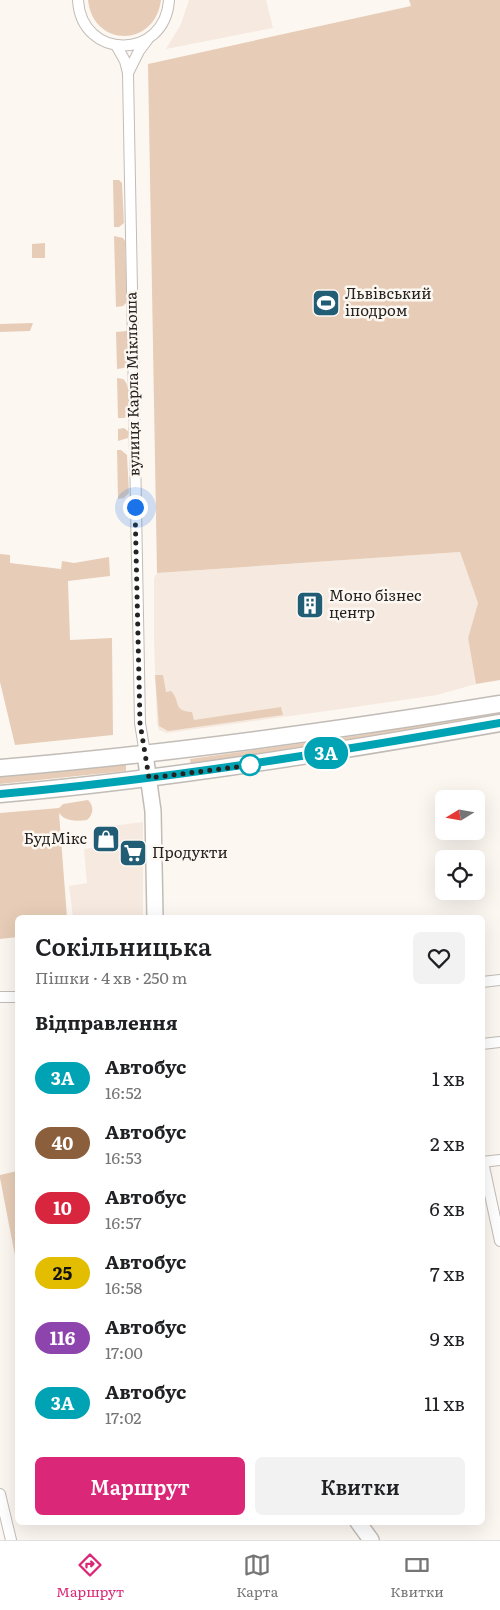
<!DOCTYPE html>
<html lang="uk">
<head>
<meta charset="utf-8">
<style>
  body { margin:0; font-family:Literata,serif; background:#f2f2f2; color:#202124; height:100vh; display:flex; flex-direction:column; font-size:19px; white-space:nowrap }
  * { box-sizing:border-box; margin:0 }
  p { font-size:16px; color:#757577 }
  .icon { flex:none; width:28px; height:28px; fill:none; stroke:currentColor; stroke-width:2; stroke-linecap:round; stroke-linejoin:round }
  .map { position:relative; flex:1; overflow:hidden }
  .side { position:absolute; left:15px; top:915px; width:470px; height:610px; display:flex; flex-direction:column; background:#fff; border-radius:8px; box-shadow:0 5px 20px #0002 }
  .side>* { flex:none }
  .badge { padding:0 10px; border-radius:16px; font-size:18px; line-height:32px }
  .needle { width:32px; rotate:259deg }
  .buttons { position:absolute; left:435px; top:790px; display:grid; gap:10px }
  .buttons a { display:grid; place-items:center; width:50px; height:50px; border-radius:8px; background:#fff; box-shadow:0 5px 20px #0002; font-size:25px }
  .you { position:absolute; width:25px; height:25px; margin:-12px; border:4px solid #fff; border-radius:50%; background:#1a73e8; box-shadow:0 0 0 8px #1a73e833 }
  .map>.badge { position:absolute; translate:-50% -50%; box-shadow:0 0 0 2px #fff }
  h2 { padding:0 20px; font-size:19px; line-height:45px }
  .round { display:grid; place-items:center; flex:none; width:52px; height:52px; border-radius:8px; background:#f2f2f2 }
  .headline { display:flex; align-items:center; justify-content:space-between; height:85px; padding:0 20px }
  h1 { font-size:24px; font-weight:600; line-height:38px }
  .button { display:flex; gap:10px; margin-top:auto; padding:10px 20px }
  .button a { flex:1; height:58px; border-radius:8px; background:#db2777; color:#fff; font-size:20px; font-weight:600; line-height:58px; text-align:center }
  .button a+a { background:#f2f2f2; color:#202124 }
  ul { padding:0; list-style:none }
  li { display:flex; align-items:center; gap:15px; height:65px; padding:0 20px }
  li div { flex:1 }
  li b { display:block; font-size:19px }
  li em { font-style:normal }
  li .badge { min-width:55px; font-weight:700; text-align:center }
  .menu { display:flex; justify-content:space-around; align-items:center; height:70px; border-top:1px solid #e0e0e0; background:#fff; font-size:14px; color:#757577 }
  .menu a { display:grid; justify-items:center; gap:2px }
  .menu .on { color:#db2777 }
  .map>svg:first-child { display:block }
  .built { fill:#f6e9df }
  .green { fill:#e7cdb7 }
  .lines { fill:none; stroke-linecap:round; stroke-linejoin:round }
  .street-casing { stroke:#c2bcb7; stroke-width:12 }
  .secondary-casing { stroke:#c2bcb7; stroke-width:18 }
  .primary-casing { stroke:#c2bcb7; stroke-width:19 }
  .street { stroke:#fff; stroke-width:10 }
  .secondary { stroke:#fff; stroke-width:15 }
  .primary { stroke:#fff; stroke-width:16 }
  .line-casing { stroke:#fff; stroke-width:11 }
  .line { stroke:#00a3b4; stroke-width:8 }
  .walk { stroke:#252321; stroke-width:5; stroke-dasharray:0 9 }
  .stop-dot { fill:#fff; stroke:#00a3b4; stroke-width:2.5 }
  .labels { text-anchor:middle; stroke-width:5; stroke-linejoin:round; paint-order:stroke }
  .poi-label { font-size:15px; fill:#252321; stroke:#fdf7f2; text-anchor:start }
  .street-label { font-size:15px; fill:#252321; stroke:#fdf7f2 }
</style>
</head>
<body>
<div class="map">
<svg width="500" height="1540" viewBox="0 0 500 1540">
  <rect width="100%" height="100%" fill="#fdf7f2"/>
  <g class="built">
    <path d="M189 0H266L273 28 166 49 181 24Z"/>
    <path d="M460 552 478 603 468 638 476 684 437 695 341 709 167 733 159 730 157 724 154 640V578L157 573Z"/>
    <path d="M143 822V917H73L69 886 87 883 84 849 97 847 95 828Z"/>
  </g>
  <g class="green">
    <path d="M88 0H161C155 48 93 48 88 0Z"/>
    <path d="M409 0H500V680L476 684 468 638 478 603 460 552 157 573 148 64 411 6Z"/>
    <path d="M113 180H119L122 183 124 223 119 227H114Z"/>
    <path d="M114 236 123 238 125 241 127 302 123 306 116 307Z"/>
    <path d="M45 243V258H32V244Z"/>
    <path d="M33 323 30 331 0 332V324Z"/>
    <path d="M127 331 128 363 124 368 117 369 116 332Z"/>
    <path d="M117 378 123 379C131 385 131 410 125 418H118Z"/>
    <path d="M124 428 129 432 128 438 118 441V429Z"/>
    <path d="M117 450H121L127 455 129 493 124 498 118 499Z"/>
    <path d="M0 554 10 555V563L61 569 62 561 74 563 109 557 110 576 68 581 70 640 112 638 113 735 15 745 0 682Z"/>
    <path d="M155 675H163L166 692 171 691C181 701 172 711 192 712L194 720 281 707 283 715 168 731 159 726Z"/>
    <path d="M500 710V718L191 766 190 759 361 735Z"/>
    <path d="M126 764V771L0 784V777Z"/>
    <path d="M88 800C94 806 94 814 87 820 77 821 65 822 59 813L67 917 18 918 17 937 0 939V813L59 808 63 804Z"/>
    <path d="M17 1171H18L17 1266 0 1178V1175Z"/>
  </g>
  <g class="lines">
    <g class="street-casing">
      <g id="street">
        <path d="M78 0C81 60 165 61 169 0"/>
        <path d="M116 45 125 61 128 73 140 723 145 754"/>
        <path d="M128 73 139 51 148 39"/>
        <path d="M482 982 500 980"/>
        <path d="M0 997H18"/>
        <path d="M482 1044 500 1042"/>
        <path d="M482 1162 500 1160"/>
        <path d="M483 1162 500 1241"/>
        <path d="M0 1494 11 1540"/>
      </g>
    </g>
    <g class="secondary-casing">
      <g id="secondary">
        <path d="M145 754 153 811 155 918"/>
        <path d="M358 1522 371 1540"/>
      </g>
    </g>
    <g class="primary-casing">
      <g id="primary">
        <path d="M0 768C168 754 334 731 500 704"/>
        <path d="M0 794C168 779 334 752 500 723"/>
      </g>
    </g>
    <use href="#street" class="street"/>
    <use href="#secondary" class="secondary"/>
    <use href="#primary" class="primary"/>
  </g>
  <g class="lines">
    <g class="line-casing">
      <path id="line" d="M0 794C168 779 334 752 500 723"/>
    </g>
    <use href="#line" class="line"/>
    <path class="walk" d="M135 507 140 723 149 778 252 765H250"/>
  </g>
  <defs>
    <g id="stadium-square" transform="scale(1.4375)"><rect x="-9" y="-9" width="18" height="18" rx="4" fill="#225d76" stroke="#fdf7f2"/><path d="M0-5a6.5 5 0 1 0 0 10a6.5 5 0 1 0 0-10ZM-3.5-1.8h7v3.6h-7Z" fill="#fff"/></g>
    <g id="building-square" transform="scale(1.4375)"><rect x="-9" y="-9" width="18" height="18" rx="4" fill="#225d76" stroke="#fdf7f2"/><path d="M-4-6H4V6H1V3H-1V6H-4ZM-2.5-4.3h1.7v1.8h-1.7ZM.8-4.3h1.7v1.8H.8ZM-2.5-1h1.7V.8h-1.7ZM.8-1h1.7V.8H.8Z" fill="#fff"/></g>
    <g id="shop-square" transform="scale(1.4375)"><rect x="-9" y="-9" width="18" height="18" rx="4" fill="#225d76" stroke="#fdf7f2"/><path d="M-5-2.5h2.3a2.7 3.5 0 0 1 5.4 0H5L5.5 6h-11ZM-1.5-2.5h3a1.5 2.3 0 0 0-3 0Z" fill="#fff"/></g>
    <g id="supermarket-square" transform="scale(1.4375)"><rect x="-9" y="-9" width="18" height="18" rx="4" fill="#225d76" stroke="#fdf7f2"/><path d="M-6-5.5h2.5l.6 2H6L4.5 2H-2.5L-4.4-4H-6ZM-1.5 3.2a1.3 1.3 0 1 0 .1 0ZM3 3.2a1.3 1.3 0 1 0 .1 0Z" fill="#fff"/></g>
  </defs>
  <g fill-rule="evenodd">
    <use href="#stadium-square" x="326" y="303"/>
    <use href="#building-square" x="310" y="605"/>
    <use href="#shop-square" x="106" y="839"/>
    <use href="#supermarket-square" x="133" y="853"/>
  </g>
  <circle class="stop-dot" cx="250" cy="765" r="10"/>
  <g class="labels">
    <g class="poi-label">
      <text x="345" y="299">Львівський<tspan x="345" dy="17">іподром</tspan></text>
      <text x="329" y="601">Моно бізнес<tspan x="329" dy="17">центр</tspan></text>
      <text x="87" y="844" text-anchor="end">БудМікс</text>
      <text x="152" y="858">Продукти</text>
    </g>
    <g class="street-label">
      <text transform="translate(133 384) rotate(-91)" y="5">вулиця Карла Мікльоша</text>
    </g>
  </g>
</svg>
<div class="buttons">
<a><svg class="needle" viewBox="-14 -14 28 28"><path d="M0-13l5 13h-10z" fill="#e53935"/><path d="M0 13l5-13h-10z" fill="#757577"/></svg></a>
<a><svg class="icon" aria-label="locate" viewBox="0 0 24 24"><circle cx="12" cy="12" r="6"/><path d="M12 2v4M12 18v4M2 12h4M18 12h4"/></svg></a>
</div>
<div class="you" style="left:135px;top:507px"></div>
<b class="badge" style="left:326px;top:753px;background:#00a3b4;color:#fff">3А</b>
<section class="side">
<div class="headline"><div><h1>Сокільницька</h1><p>Пішки · 4 хв · 250 m</p></div><a class="round"><svg class="icon" aria-label="heart" viewBox="0 0 24 24"><path d="M12 20l-8-8c-3-5 5-10 8-4 3-6 11-1 8 4z"/></svg></a></div>
<h2>Відправлення</h2>
<ul>
<li><span class="badge" style="background:#00a3b4;color:#fff">3А</span><div><b>Автобус</b><p>16:52</p></div><em>1 хв</em></li>
<li><span class="badge" style="background:#8b5e3c;color:#fff">40</span><div><b>Автобус</b><p>16:53</p></div><em>2 хв</em></li>
<li><span class="badge" style="background:#d7263d;color:#fff">10</span><div><b>Автобус</b><p>16:57</p></div><em>6 хв</em></li>
<li><span class="badge" style="background:#e3bd00;color:#111">25</span><div><b>Автобус</b><p>16:58</p></div><em>7 хв</em></li>
<li><span class="badge" style="background:#8e44ad;color:#fff">116</span><div><b>Автобус</b><p>17:00</p></div><em>9 хв</em></li>
<li><span class="badge" style="background:#00a3b4;color:#fff">3А</span><div><b>Автобус</b><p>17:02</p></div><em>11 хв</em></li>
</ul>
<div class="button"><a>Маршрут</a><a>Квитки</a></div>
</section>
</div>
<nav class="menu">
<a class="on"><svg class="icon" aria-label="directions" viewBox="0 0 24 24"><path d="M12 3l9 9-9 9-9-9zM9 14v-3h6M13 9l2 2-2 2"/></svg>Маршрут</a>
<a><svg class="icon" aria-label="map" viewBox="0 0 24 24"><path d="M3 6l6-2 6 2 6-2v14l-6 2-6-2-6 2zM9 4v14M15 6v14"/></svg>Карта</a>
<a><svg class="icon" aria-label="tickets" viewBox="0 0 24 24"><path d="M3 7h18v10H3zM15 7v10"/></svg>Квитки</a>
</nav>
</body>
</html>
